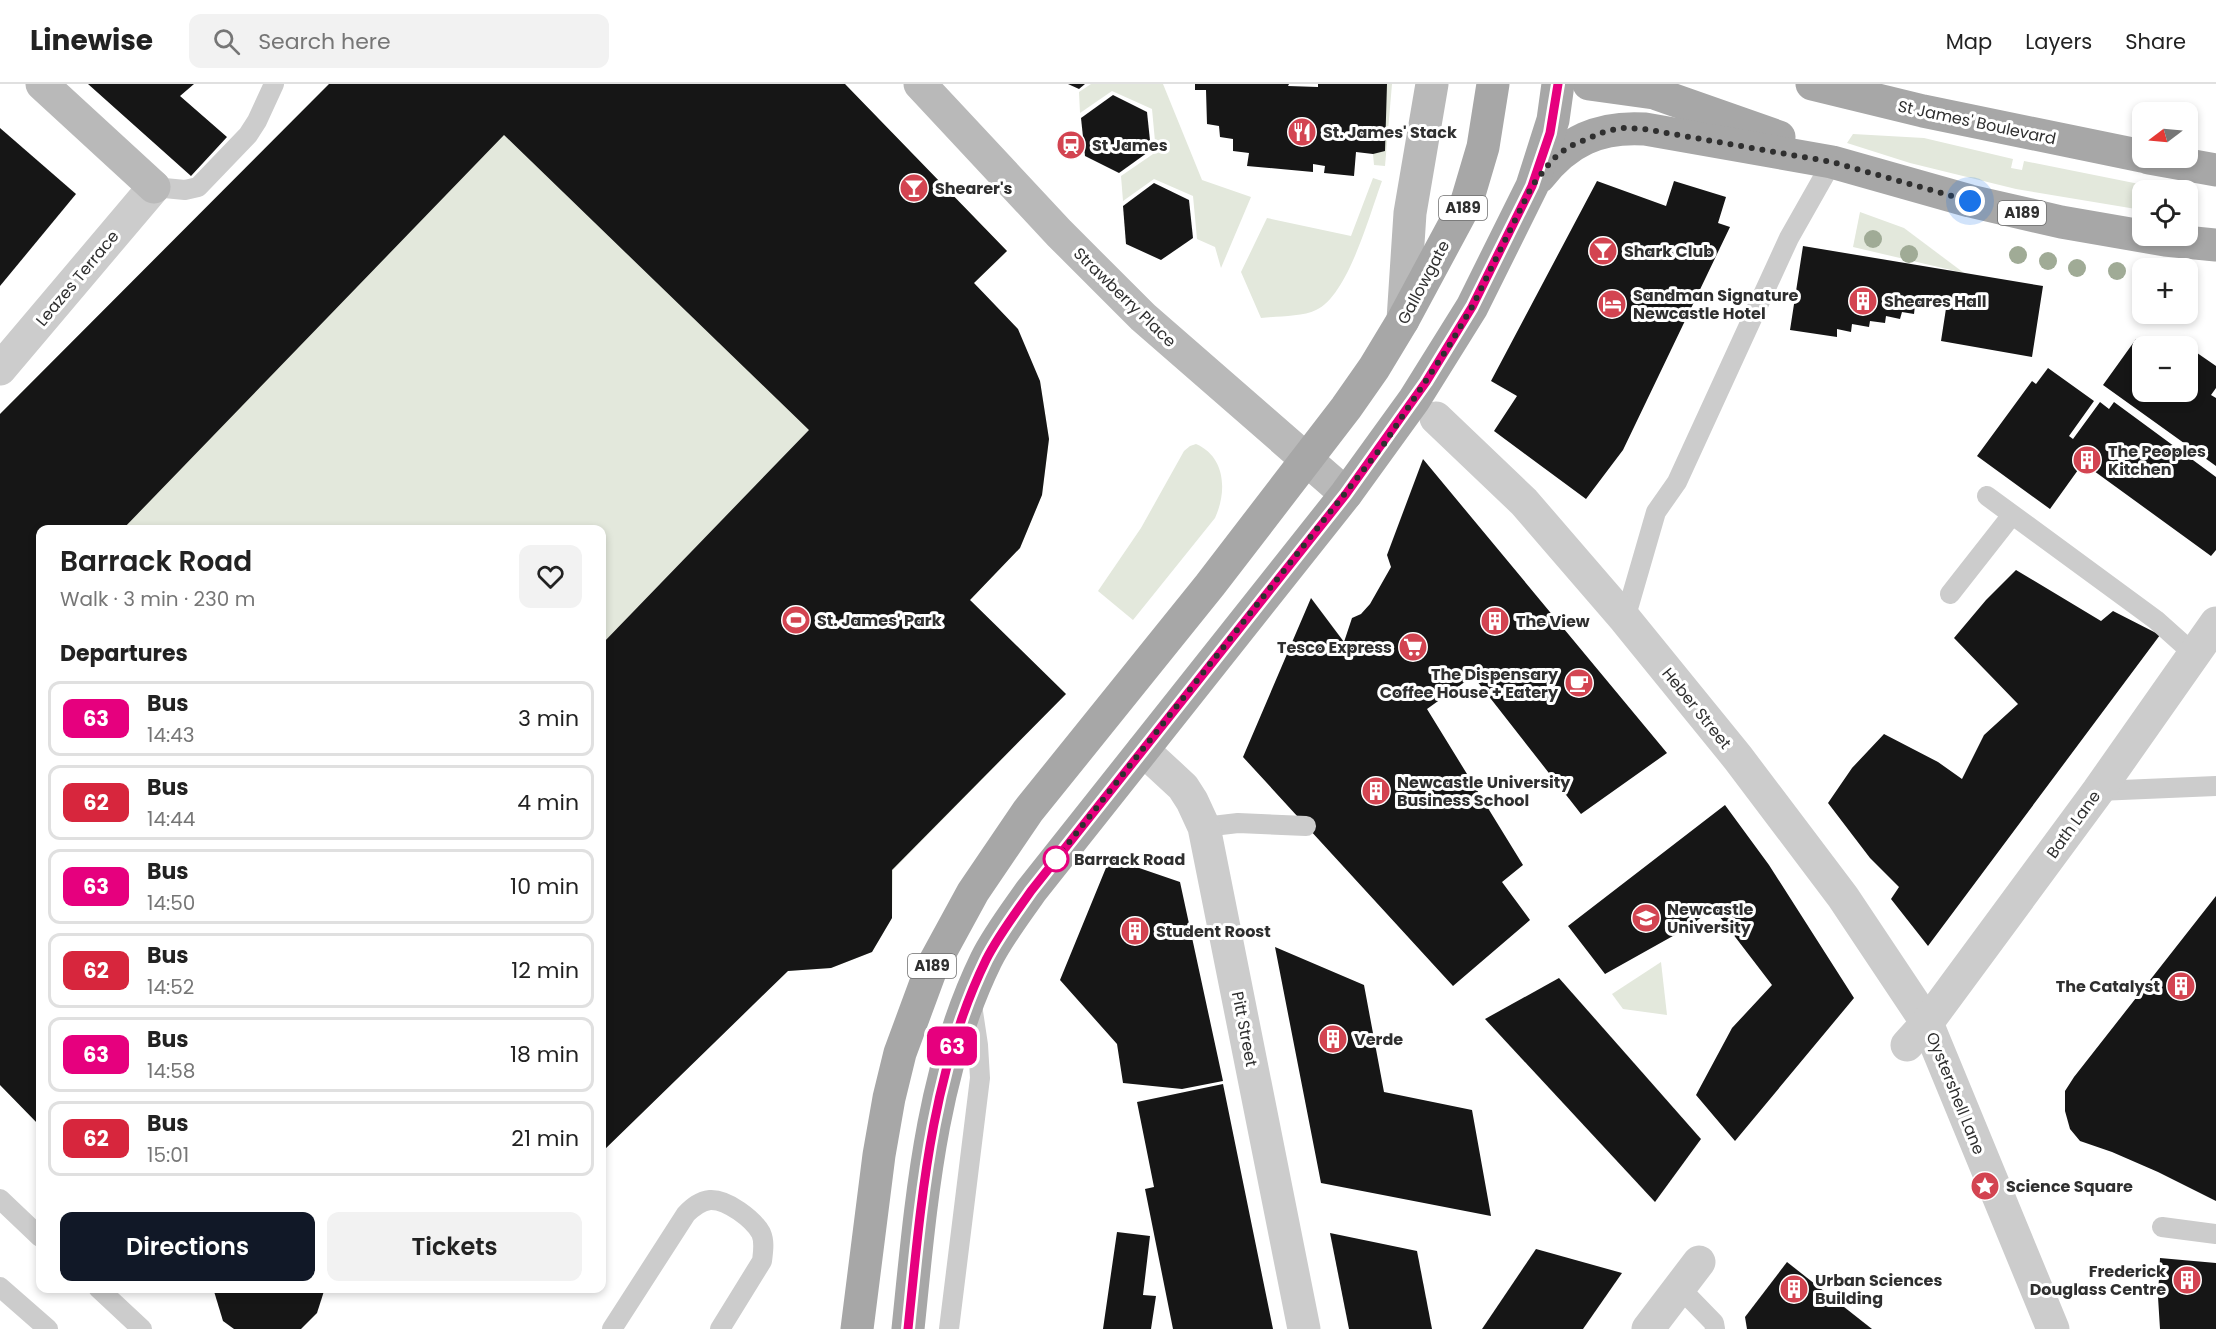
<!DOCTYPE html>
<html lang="en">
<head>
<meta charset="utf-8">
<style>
  body { margin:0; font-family:Poppins,sans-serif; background:#f2f2f2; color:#222; height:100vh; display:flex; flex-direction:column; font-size:22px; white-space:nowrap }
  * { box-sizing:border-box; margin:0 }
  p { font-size:20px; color:#767676 }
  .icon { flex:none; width:33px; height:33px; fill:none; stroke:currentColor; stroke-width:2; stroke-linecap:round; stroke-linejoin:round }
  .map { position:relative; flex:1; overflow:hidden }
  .sheet { position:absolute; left:36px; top:441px; width:570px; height:768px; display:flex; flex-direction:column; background:#fff; border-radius:12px; box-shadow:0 3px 9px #0003 }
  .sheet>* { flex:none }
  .badge { padding:0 12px; border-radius:9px; font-size:21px; line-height:39px }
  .needle { width:39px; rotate:254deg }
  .controls { position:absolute; left:2132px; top:18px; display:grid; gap:12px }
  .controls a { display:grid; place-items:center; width:66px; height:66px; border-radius:12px; background:#fff; box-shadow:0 3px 9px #0003; font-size:30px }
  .you { position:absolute; width:30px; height:30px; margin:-15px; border:4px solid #fff; border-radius:50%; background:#1a73e8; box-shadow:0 0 0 9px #1a73e833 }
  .map>.badge { position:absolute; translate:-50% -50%; box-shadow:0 0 0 3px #fff }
  h2 { padding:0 24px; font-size:22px; line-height:54px }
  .round { display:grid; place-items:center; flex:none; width:63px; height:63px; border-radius:12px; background:#f2f2f2 }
  .summary { display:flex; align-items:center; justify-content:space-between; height:102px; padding:0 24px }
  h1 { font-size:28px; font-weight:600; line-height:45px }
  .cta { display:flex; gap:12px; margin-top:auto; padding:12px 24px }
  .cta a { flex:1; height:69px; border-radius:12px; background:#111827; color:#fff; font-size:24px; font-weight:600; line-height:69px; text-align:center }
  .cta a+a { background:#f2f2f2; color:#222 }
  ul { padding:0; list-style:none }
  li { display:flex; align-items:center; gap:18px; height:75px; margin:0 12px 9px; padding:0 12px; border:3px solid #e0e0e0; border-radius:12px }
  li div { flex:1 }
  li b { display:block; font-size:22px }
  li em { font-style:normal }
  li .badge { min-width:66px; font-weight:700; text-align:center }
  header { display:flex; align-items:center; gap:36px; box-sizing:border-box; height:84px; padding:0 30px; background:#fff; border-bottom:2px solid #e0e0e0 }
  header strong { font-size:28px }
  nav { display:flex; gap:33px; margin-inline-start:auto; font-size:21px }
  .search { width:420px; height:54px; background:#f2f2f2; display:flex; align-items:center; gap:15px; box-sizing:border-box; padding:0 21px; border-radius:12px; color:#767676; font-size:22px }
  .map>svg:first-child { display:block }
  .green { fill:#e3e8dc }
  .building { fill:#161616 }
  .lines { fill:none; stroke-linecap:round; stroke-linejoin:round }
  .lane { stroke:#ccc; stroke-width:20 }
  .street { stroke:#ccc; stroke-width:33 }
  .secondary { stroke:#b9b9b9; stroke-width:33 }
  .primary { stroke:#a7a7a7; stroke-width:33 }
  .tree { fill:#a0ab96 }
  .line-casing { stroke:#fff; stroke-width:14 }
  .line { stroke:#e6007e; stroke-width:9 }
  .walk { stroke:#2f2f2f; stroke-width:6; stroke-dasharray:0 10.8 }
  .stop-dot { fill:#fff; stroke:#e6007e; stroke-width:3 }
  .labels { text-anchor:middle; stroke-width:6; stroke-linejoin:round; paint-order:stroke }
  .shield { fill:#fff; stroke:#6d6d6d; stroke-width:1.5 }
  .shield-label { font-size:15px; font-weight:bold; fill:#2f2f2f }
  .street-label { font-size:16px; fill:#2f2f2f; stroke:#fff }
  .poi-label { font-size:16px; font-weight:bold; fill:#2f2f2f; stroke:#fff; text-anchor:start }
  .stop-label { font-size:16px; font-weight:bold; fill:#2f2f2f; stroke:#fff; text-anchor:start }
</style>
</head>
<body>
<header>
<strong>Linewise</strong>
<div class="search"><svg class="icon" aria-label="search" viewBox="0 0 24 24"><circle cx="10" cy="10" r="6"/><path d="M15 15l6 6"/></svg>Search here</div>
<nav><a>Map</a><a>Layers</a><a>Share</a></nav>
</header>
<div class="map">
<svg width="2216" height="1245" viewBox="0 0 2216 1245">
  <rect width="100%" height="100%" fill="#fff"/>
  <g class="green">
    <path d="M329 0H845L1007 167 974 199 1040 297 1049 355 1042 411 1020 464 970 516 1066 610 893 786 892 834 872 868 831 884 787 887 602 1068V446H40V1042L0 1001V330Z"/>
    <path d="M1091 0H1163L1202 96 1251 113 1221 184 1215 163 1197 155 1193 112 1154 95 1123 117 1121 92 1156 68 1152 25 1112 7 1080 29 1079 8Z"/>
    <path d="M1387 0H1392L1385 82 1374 81 1373 70Z"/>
    <path d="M1853 50 1924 54 2013 75 2011 84 2022 86 2024 77 2169 106H2142V126L2016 105 1910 79 1847 59Z"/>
    <path d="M1373 94 1382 97C1370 129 1348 212 1316 226 1302 233 1276 232 1261 234L1241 188 1267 134 1351 152Z"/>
    <path d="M1860 128 1904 144 1964 189 1853 163Z"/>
    <path d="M1196 360C1226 373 1227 408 1215 434L1133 536 1098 507 1141 444 1184 367 1190 362Z"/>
    <path d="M1661 878 1667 931 1623 925 1612 910Z"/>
  </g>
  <g class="building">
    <path d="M88 0H194L180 12 227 53 191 92Z"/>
    <path d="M329 0H845L1007 167 974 199 1018 245 1040 297 1049 355 1042 411 1020 464 970 516 1066 610 892 786V834L872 868 831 884 788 887 602 1068V560L809 346 504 51 122 446H40V1042L0 1001V330Z"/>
    <path d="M1068 0H1085L1079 5Z"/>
    <path d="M1195 0H1289L1288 2 1318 3V0H1387L1385 67 1373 70 1356 68 1354 92 1324 89 1325 82 1313 80V88L1247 82 1249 69 1233 67V55L1220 53 1219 42 1207 40 1206 6H1195Z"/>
    <path d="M1113 11 1147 28 1151 66 1119 89 1085 72 1081 34Z"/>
    <path d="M0 44 76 110 0 202Z"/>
    <path d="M1597 97 1666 122 1674 97 1726 113 1718 139 1730 143 1623 366 1586 415 1494 347 1517 312 1491 297Z"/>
    <path d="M1154 99 1189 116 1193 154 1161 176 1126 160 1123 122Z"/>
    <path d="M1803 162 2043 202 2032 273 1941 257 1947 218 1931 216 1930 224 1915 221 1914 230 1902 228 1900 235 1886 232 1885 239 1870 237 1869 243 1852 240 1851 248 1837 245V253L1790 246Z"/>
    <path d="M2136 255 2146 262H2142V308H2187V262L2216 282V304L2211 311 2216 314V382L2103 301Z"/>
    <path d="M2048 284 2094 317 2069 352 2073 355 2100 318 2109 325 2114 318 2216 393V466L2211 472 2083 379 2050 425 1977 372 2032 297 2036 300Z"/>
    <path d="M1423 375 1667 669 1581 730 1473 592 1427 625 1523 781 1502 798 1530 836 1453 902 1243 673 1311 514 1344 558 1352 534 1361 530 1370 520 1391 483 1387 471Z"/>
    <path d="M2016 486 2101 537 2113 527 2160 551 1928 862 1891 815 1899 803 1870 774 1828 719 1852 684 1884 650 1938 678 1962 695 1984 651 2018 620 1954 554 1986 516Z"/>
    <path d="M1725 721 1769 781 1854 914 1735 1057 1696 1011 1732 944 1772 901 1713 824 1689 843 1605 890 1568 842Z"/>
    <path d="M1110 774 1180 798 1223 997 1182 1005 1123 999 1117 960 1060 896Z"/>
    <path d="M2216 812V1117L2158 1088 2112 1068 2080 1057 2070 1045 2065 1027V1007L2074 993Z"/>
    <path d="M1275 863 1364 901 1384 1008 1472 1026 1491 1132 1321 1099Z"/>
    <path d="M1559 894 1701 1055 1655 1118 1485 935Z"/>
    <path d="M1223 1000 1273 1245H1173L1145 1105 1154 1103 1137 1018Z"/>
    <path d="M1117 1148 1150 1152 1143 1211 1156 1212 1151 1245H1103Z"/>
    <path d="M1330 1149 1417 1167 1432 1245H1349Z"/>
    <path d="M1536 1165 1622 1189 1583 1245H1482Z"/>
    <path d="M2160 1174 2216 1179V1245H2160L2158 1213Z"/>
    <path d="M1787 1178 1872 1245H1747L1745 1233Z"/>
    <path d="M213 1204H325L317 1229 301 1245H234L223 1237Z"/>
  </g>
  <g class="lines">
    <g class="lane">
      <path d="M154 103 185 106 198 103 248 51 257 37 274 0"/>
      <path d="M1987 412 2156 536 2194 570"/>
      <path d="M1950 510 2012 431"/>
      <path d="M1625 535 1656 428 1677 398 1789 154 1832 78"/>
      <path d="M2098 707 2216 702"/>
      <path d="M1204 743 1238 739 1306 742"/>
      <path d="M0 1115 40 1153"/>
      <path d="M2162 1143 2216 1150"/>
      <path d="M0 1203 48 1245"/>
      <path d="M98 1204 142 1245"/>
      <path d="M1680 1204 1714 1239 1715 1245"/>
      <path d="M612 1245 686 1130C693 1123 700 1117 710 1116 727 1115 753 1135 761 1149 765 1158 763 1168 762 1177L720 1245"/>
      <path d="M949 1245 980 994 978 961 972 921"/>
    </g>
    <g class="street">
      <path d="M0 285 154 103"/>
      <path d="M1436 334 1524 418 1625 535 1738 674 1843 813 1927 939 2053 1245"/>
      <path d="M1143 666 1183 703 1192 717 1204 743 1304 1245"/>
      <path d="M1907 961 1927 939 2098 707 2216 539"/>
      <path d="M1648 1245 1699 1178"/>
    </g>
    <g class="secondary">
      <path d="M42 0 154 103"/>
      <path d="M920 0 1059 149 1143 233 1346 410"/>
      <path d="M1403 236 1410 129 1432 0"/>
    </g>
    <g class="primary">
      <path d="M1589 0 1654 9 1779 53"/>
      <path d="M1812 0 1923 27 2142 72"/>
      <path d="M2149 74 2216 86"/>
      <path d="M1539 93C1567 57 1599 42 1645 45L1832 78 1970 117 2061 138 2165 156 2216 161"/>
      <path d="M857 1245 879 1071 889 1014 900 969 931 885 973 808 1028 727 1210 501 1346 324 1374 284 1403 236 1467 117 1483 63 1493 0"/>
      <path d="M908 1245C921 1120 930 991 986 876 998 852 1015 830 1031 807L1346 410 1414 316 1472 223 1532 102 1553 36 1558 0"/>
    </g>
  </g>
  <g class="tree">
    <circle cx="1873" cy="155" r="9"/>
    <circle cx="1909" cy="170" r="9"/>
    <circle cx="2018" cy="171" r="9"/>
    <circle cx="2048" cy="177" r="9"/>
    <circle cx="2077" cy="184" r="9"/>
    <circle cx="2117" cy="187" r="9"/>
  </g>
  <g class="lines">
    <g class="line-casing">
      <path id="line" d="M908 1245C921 1120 930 991 986 876 998 852 1015 830 1031 807L1346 410 1426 298 1472 223 1532 102 1550 49 1558 0"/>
    </g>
    <use href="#line" class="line"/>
    <path class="walk" d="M1056 775 1384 360 1449 262 1472 223 1532 102 1552 76 1568 63 1606 47 1623 44 1644 45 1832 78 1970 117"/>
  </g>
  <defs>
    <g id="restaurant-disc" transform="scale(1.5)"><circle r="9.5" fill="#d34451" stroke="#fff"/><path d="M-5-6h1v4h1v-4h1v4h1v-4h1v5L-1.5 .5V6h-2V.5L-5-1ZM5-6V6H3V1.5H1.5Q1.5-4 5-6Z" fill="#fff"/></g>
    <g id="station-disc" transform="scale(1.5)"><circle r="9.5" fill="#d34451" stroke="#fff"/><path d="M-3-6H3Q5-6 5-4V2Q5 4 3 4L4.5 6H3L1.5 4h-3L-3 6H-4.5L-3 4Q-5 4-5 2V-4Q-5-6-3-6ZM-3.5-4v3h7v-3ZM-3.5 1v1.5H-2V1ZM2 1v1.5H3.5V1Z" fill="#fff"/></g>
    <g id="bar-disc" transform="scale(1.5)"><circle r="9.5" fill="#d34451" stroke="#fff"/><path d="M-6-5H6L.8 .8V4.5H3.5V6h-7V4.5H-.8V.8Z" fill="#fff"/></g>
    <g id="building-disc" transform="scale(1.5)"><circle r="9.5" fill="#d34451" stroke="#fff"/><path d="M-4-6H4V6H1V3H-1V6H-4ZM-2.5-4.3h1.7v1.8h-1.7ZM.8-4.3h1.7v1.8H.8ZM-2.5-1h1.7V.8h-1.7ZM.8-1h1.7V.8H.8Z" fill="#fff"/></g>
    <g id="hotel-disc" transform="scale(1.5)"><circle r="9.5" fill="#d34451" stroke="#fff"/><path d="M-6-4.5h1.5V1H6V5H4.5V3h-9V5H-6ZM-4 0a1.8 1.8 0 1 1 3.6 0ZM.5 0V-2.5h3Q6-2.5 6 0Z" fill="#fff"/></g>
    <g id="stadium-disc" transform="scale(1.5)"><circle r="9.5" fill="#d34451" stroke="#fff"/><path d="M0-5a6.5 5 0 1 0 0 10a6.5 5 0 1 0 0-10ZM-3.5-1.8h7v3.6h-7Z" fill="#fff"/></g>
    <g id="supermarket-disc" transform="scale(1.5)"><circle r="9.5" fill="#d34451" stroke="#fff"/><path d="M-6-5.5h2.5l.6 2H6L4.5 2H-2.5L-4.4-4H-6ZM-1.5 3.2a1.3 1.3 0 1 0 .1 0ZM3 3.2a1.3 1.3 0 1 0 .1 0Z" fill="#fff"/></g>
    <g id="cafe-disc" transform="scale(1.5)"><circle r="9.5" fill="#d34451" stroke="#fff"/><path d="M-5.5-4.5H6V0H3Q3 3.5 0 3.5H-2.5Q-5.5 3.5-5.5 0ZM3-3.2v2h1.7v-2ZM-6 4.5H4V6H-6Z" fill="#fff"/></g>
    <g id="university-disc" transform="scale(1.5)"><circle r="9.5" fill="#d34451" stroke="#fff"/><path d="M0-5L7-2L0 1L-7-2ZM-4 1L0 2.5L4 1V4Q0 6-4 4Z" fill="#fff"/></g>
    <g id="sight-disc" transform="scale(1.5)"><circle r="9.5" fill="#d34451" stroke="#fff"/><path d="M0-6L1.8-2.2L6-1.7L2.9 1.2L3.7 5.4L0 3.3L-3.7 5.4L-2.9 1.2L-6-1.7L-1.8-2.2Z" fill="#fff"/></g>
  </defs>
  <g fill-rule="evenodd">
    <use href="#restaurant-disc" x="1302" y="48"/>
    <use href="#station-disc" x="1071" y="61"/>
    <use href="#bar-disc" x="914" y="104"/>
    <use href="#bar-disc" x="1603" y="167"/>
    <use href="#building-disc" x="1863" y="217"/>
    <use href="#hotel-disc" x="1612" y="220"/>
    <use href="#building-disc" x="2087" y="376"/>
    <use href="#stadium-disc" x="796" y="536"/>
    <use href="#building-disc" x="1495" y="537"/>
    <use href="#supermarket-disc" x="1413" y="563"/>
    <use href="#cafe-disc" x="1579" y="599"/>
    <use href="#building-disc" x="1376" y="707"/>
    <use href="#university-disc" x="1646" y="834"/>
    <use href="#building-disc" x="1135" y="847"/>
    <use href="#building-disc" x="2181" y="902"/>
    <use href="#building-disc" x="1333" y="955"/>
    <use href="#sight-disc" x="1985" y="1102"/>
    <use href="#building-disc" x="2187" y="1196"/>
    <use href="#building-disc" x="1794" y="1205"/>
  </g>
  <circle class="stop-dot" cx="1056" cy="775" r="12"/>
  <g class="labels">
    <g class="shield">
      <rect x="1439" y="112" width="48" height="24" rx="4.5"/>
      <rect x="1998" y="117" width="48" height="24" rx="4.5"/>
      <rect x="908" y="870" width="48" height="24" rx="4.5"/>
    </g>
    <g class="shield-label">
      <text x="1463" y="129">A189</text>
      <text x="2022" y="134">A189</text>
      <text x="932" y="887">A189</text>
    </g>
    <g class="street-label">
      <text transform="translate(1977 38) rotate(12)" y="6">St James' Boulevard</text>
      <text transform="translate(77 194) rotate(-50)" y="6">Leazes Terrace</text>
      <text transform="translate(1423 198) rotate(-62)" y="6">Gallowgate</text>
      <text transform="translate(1125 213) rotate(44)" y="6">Strawberry Place</text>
      <text transform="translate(1697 624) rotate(51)" y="6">Heber Street</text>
      <text transform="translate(2073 740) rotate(-54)" y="6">Bath Lane</text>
      <text transform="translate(1245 945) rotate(79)" y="6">Pitt Street</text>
      <text transform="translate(1956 1009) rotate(68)" y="6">Oystershell Lane</text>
    </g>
    <g class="poi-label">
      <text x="1323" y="54">St. James' Stack</text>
      <text x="1092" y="67">St James</text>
      <text x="935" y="110">Shearer's</text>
      <text x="1624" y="173">Shark Club</text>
      <text x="1633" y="217">Sandman Signature<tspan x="1633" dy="18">Newcastle Hotel</tspan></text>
      <text x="1884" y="223">Sheares Hall</text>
      <text x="2108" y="373">The Peoples<tspan x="2108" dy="18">Kitchen</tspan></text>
      <text x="817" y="542">St. James' Park</text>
      <text x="1516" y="543">The View</text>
      <text x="1392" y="569" text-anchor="end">Tesco Express</text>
      <text x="1558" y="596" text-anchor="end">The Dispensary<tspan x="1558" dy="18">Coffee House + Eatery</tspan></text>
      <text x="1397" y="704">Newcastle University<tspan x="1397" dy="18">Business School</tspan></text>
      <text x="1667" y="831">Newcastle<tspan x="1667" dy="18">University</tspan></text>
      <text x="1156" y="853">Student Roost</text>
      <text x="2160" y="908" text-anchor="end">The Catalyst</text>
      <text x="1354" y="961">Verde</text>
      <text x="2006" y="1108">Science Square</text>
      <text x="2166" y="1193" text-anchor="end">Frederick<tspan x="2166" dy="18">Douglass Centre</tspan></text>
      <text x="1815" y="1202">Urban Sciences<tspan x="1815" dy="18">Building</tspan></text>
    </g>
    <g class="stop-label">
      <text x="1074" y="781">Barrack Road</text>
    </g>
  </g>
</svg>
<div class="controls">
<a><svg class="needle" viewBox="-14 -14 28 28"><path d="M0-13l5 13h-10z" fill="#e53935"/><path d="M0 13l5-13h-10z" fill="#767676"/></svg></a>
<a><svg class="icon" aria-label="locate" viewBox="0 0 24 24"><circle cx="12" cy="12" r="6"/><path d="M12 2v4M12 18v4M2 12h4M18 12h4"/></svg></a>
<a>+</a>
<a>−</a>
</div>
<div class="you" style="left:1970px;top:117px"></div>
<b class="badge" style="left:952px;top:962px;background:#e6007e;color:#fff">63</b>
<section class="sheet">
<div class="summary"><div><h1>Barrack Road</h1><p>Walk · 3 min · 230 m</p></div><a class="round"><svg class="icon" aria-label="heart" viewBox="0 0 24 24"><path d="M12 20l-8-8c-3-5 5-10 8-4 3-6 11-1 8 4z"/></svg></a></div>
<h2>Departures</h2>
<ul>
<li><span class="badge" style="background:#e6007e;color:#fff">63</span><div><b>Bus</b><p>14:43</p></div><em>3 min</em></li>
<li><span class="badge" style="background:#d7263d;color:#fff">62</span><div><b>Bus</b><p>14:44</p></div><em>4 min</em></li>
<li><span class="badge" style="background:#e6007e;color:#fff">63</span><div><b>Bus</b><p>14:50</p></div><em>10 min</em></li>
<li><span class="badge" style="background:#d7263d;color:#fff">62</span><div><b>Bus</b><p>14:52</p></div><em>12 min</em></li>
<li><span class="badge" style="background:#e6007e;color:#fff">63</span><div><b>Bus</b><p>14:58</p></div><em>18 min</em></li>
<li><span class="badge" style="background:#d7263d;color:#fff">62</span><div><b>Bus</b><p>15:01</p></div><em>21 min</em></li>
</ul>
<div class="cta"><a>Directions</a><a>Tickets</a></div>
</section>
</div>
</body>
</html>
